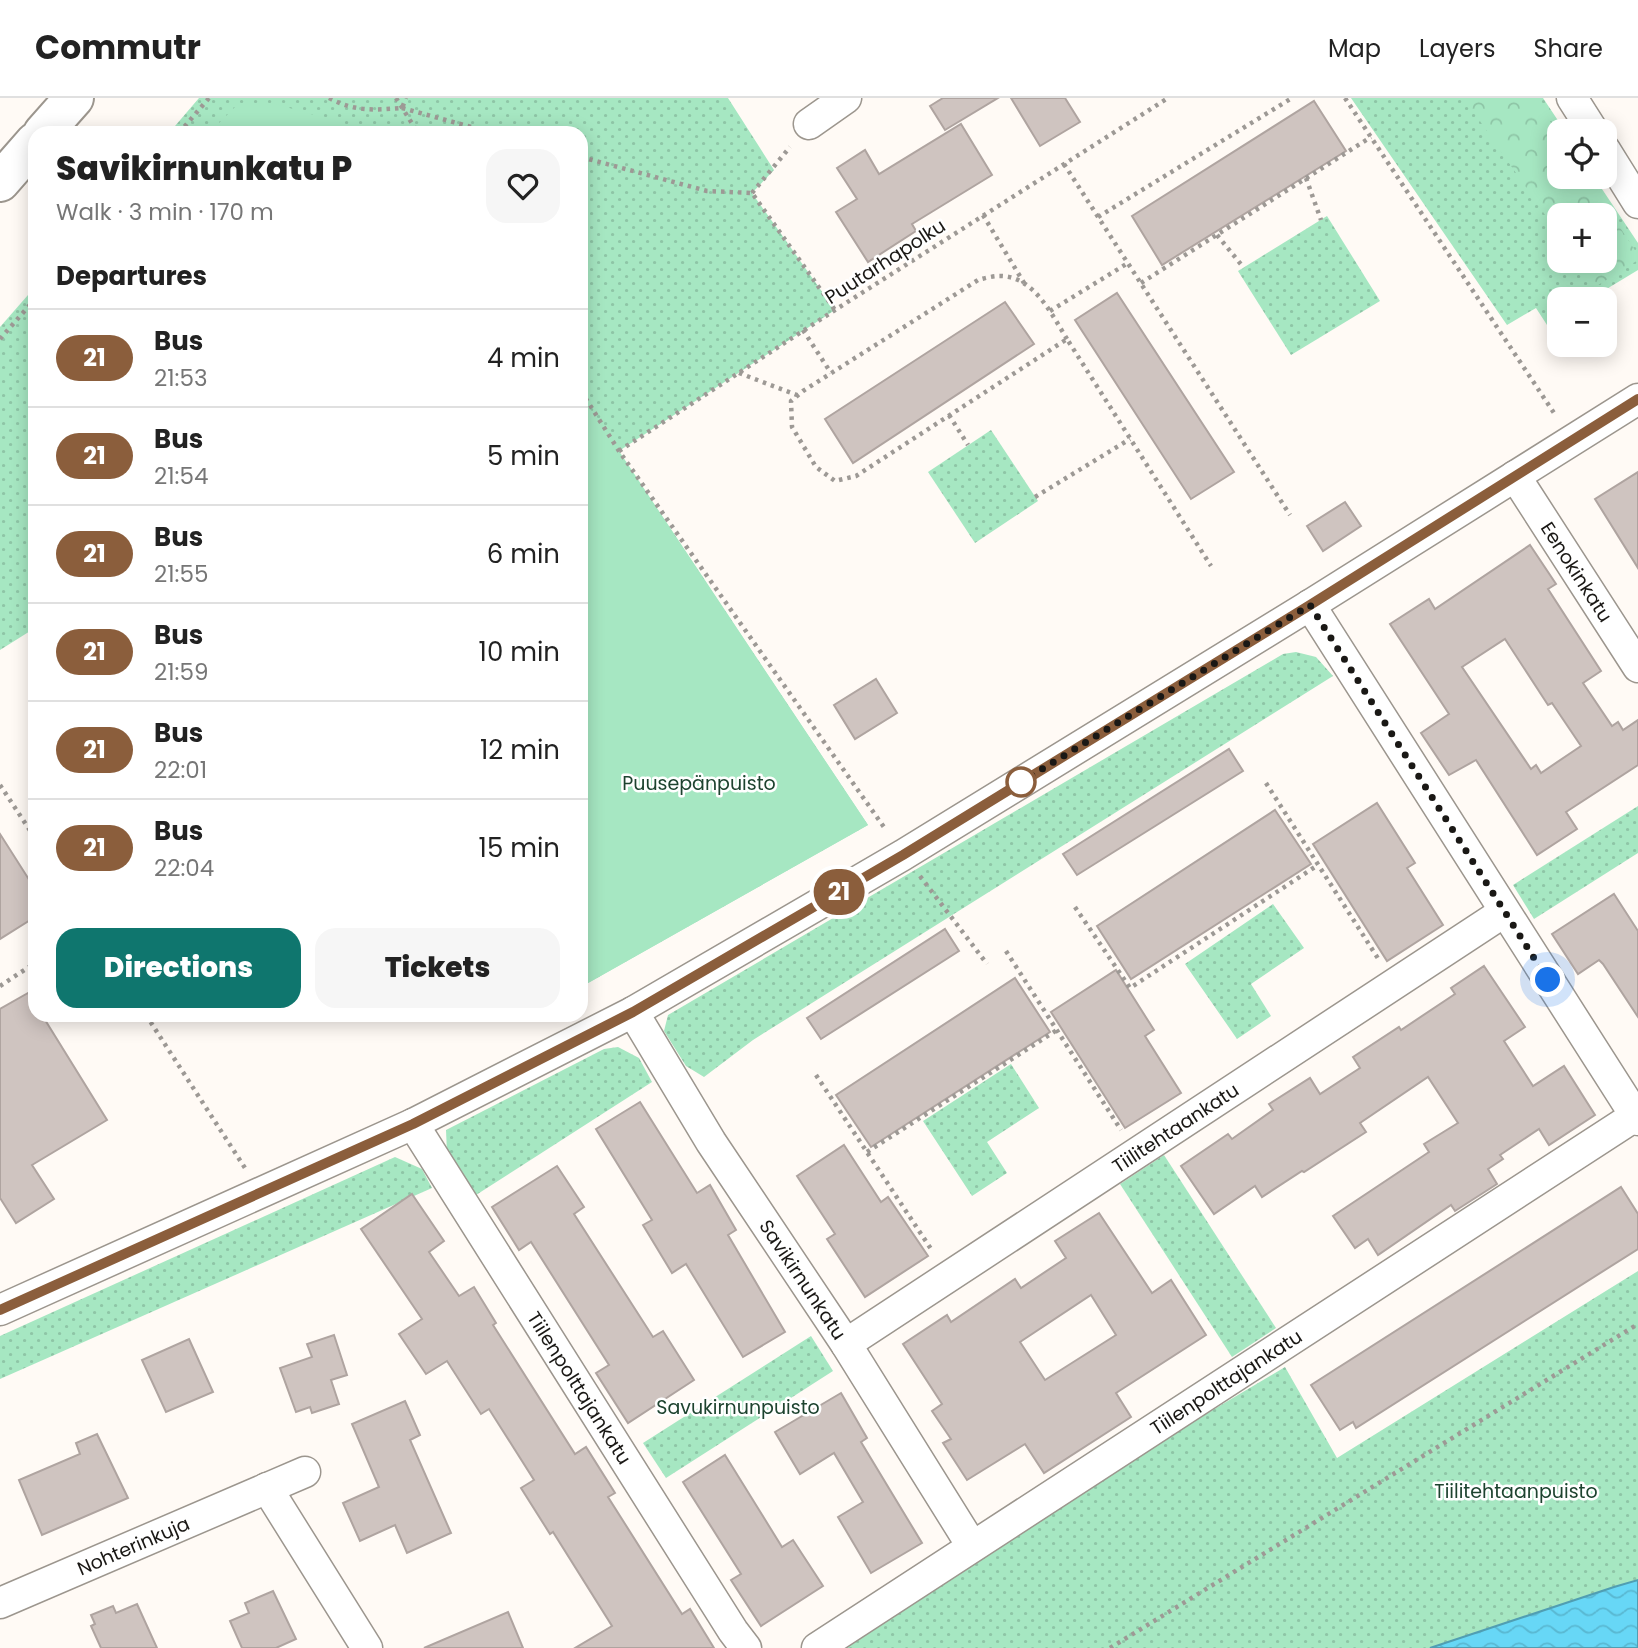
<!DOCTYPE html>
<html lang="en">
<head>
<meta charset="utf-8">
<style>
  body { margin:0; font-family:Poppins,sans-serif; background:#f6f6f6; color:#222; height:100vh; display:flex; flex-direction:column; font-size:26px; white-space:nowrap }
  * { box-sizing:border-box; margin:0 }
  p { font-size:23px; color:#767676 }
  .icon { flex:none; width:38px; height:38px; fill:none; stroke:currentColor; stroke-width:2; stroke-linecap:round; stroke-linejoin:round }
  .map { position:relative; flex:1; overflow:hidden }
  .details { position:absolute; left:28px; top:28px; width:560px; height:896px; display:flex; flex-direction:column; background:#fff; border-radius:21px; box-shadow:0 4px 18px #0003 }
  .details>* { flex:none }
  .badge { padding:0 14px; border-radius:23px; font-size:24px; line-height:46px }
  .fabs { position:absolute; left:1547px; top:21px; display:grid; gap:14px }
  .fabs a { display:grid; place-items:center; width:70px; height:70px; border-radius:14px; background:#fff; box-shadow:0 4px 18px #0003; font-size:35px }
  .you { position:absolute; width:35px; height:35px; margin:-18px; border:5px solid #fff; border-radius:50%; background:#1a73e8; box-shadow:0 0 0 10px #1a73e833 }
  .map>.badge { position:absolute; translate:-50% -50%; box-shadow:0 0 0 4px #fff }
  h2 { padding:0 28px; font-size:26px; line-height:63px }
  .round { display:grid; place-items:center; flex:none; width:74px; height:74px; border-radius:21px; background:#f6f6f6 }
  .head { display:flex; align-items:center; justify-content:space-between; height:119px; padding:0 28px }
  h1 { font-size:33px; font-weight:800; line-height:52px }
  .cta { display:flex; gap:14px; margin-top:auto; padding:14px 28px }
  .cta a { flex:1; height:80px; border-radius:21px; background:#0f766e; color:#fff; font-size:28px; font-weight:800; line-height:80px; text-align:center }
  .cta a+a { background:#f6f6f6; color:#222 }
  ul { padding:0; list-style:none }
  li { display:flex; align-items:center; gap:21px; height:98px; padding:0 28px; border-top:2px solid #e0e0e0 }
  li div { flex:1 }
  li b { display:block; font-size:26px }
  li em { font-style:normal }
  li .badge { min-width:77px; font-weight:700; text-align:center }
  header { display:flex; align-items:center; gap:42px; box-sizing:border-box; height:98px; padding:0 35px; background:#fff; border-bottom:2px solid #e0e0e0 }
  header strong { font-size:33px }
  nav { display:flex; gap:38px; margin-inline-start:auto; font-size:24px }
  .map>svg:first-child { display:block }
  .grass { fill:url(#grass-dots); fill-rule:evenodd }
  .forest { fill:url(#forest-crowns) }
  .garden { fill:#a6e7c2 }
  .water { fill:url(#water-waves); stroke:#509eb2; stroke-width:2 }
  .building { fill:#cfc4c0; stroke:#afa4a0; stroke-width:2; fill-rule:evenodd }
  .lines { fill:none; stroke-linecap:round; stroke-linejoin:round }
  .street-casing { stroke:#9c968e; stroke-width:33 }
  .primary-casing { stroke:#9c968e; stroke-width:42 }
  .path { stroke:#9d9995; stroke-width:4.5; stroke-dasharray:3.5 5; stroke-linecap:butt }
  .street { stroke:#fff; stroke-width:30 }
  .primary { stroke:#fff; stroke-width:38 }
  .line-casing { stroke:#fff; stroke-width:16 }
  .line { stroke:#8b5e3c; stroke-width:10 }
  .walk { stroke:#1a1815; stroke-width:7; stroke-dasharray:0 12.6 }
  .stop-dot { fill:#fff; stroke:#8b5e3c; stroke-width:3.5 }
  .labels { text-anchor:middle; stroke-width:5; stroke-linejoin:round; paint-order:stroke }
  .street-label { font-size:19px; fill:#1a1815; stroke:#fff }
  .park-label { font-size:19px; fill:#1d432f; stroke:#fff }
</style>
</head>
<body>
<header>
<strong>Commutr</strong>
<nav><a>Map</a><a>Layers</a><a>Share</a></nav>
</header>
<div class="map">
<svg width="1638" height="1550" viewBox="0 0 1638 1550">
  <defs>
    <pattern id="grass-dots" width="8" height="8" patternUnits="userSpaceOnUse" patternTransform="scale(1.75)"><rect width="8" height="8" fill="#a6e7c2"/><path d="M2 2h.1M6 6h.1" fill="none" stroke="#8ec5a6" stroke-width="1.8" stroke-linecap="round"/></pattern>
    <pattern id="forest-crowns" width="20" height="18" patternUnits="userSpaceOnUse" patternTransform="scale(1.75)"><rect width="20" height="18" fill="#a6e7c2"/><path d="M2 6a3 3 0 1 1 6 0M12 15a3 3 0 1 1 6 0" fill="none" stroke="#8ec5a6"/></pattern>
    <pattern id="water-waves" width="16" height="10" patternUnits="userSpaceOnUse" patternTransform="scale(1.75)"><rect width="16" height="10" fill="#67d7f6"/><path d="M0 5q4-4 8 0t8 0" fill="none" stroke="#59b8d2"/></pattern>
  </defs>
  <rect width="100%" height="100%" fill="#fffaf5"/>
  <g class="grass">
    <path d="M199 0H728L774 72 752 95 835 212 619 353 868 727 581 889V35H169Z"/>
    <path d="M1351 0H1543L1565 33H1559V79H1594L1638 145V172L1590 201H1559V220L1547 227 1536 210 1507 227ZM1559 117H1605V163H1559Z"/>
    <path d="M1327 118 1380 203 1291 257 1238 173Z"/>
    <path d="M35 189V530L0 552V229Z"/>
    <path d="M991 332 1038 403 975 445 928 374Z"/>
    <path d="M1296 554 1316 559 1333 578 753 942 704 979 686 968 664 933 668 917 1283 556Z"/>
    <path d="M1638 708V755L1534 821 1513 787Z"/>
    <path d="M1273 806 1304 850 1251 886 1271 918 1237 941 1185 866Z"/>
    <path d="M618 949 639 960 652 984 476 1097 447 1055 446 1032 604 951Z"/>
    <path d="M1011 966 1039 1010 987 1044 1007 1075 972 1098 923 1023Z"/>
    <path d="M1164 1057 1276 1230 1232 1259 1120 1086Z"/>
    <path d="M395 1059 422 1071 432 1090 0 1281V1238Z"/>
    <path d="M1638 1173V1482L1430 1550H812L1285 1269 1337 1360Z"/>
    <path d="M811 1238 833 1273 666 1380 643 1345Z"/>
  </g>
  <path class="forest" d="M1464 0H1535L1559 37V79H1587L1638 157V162L1595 189 1577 163H1605V117H1559V137Z"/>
  <g class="garden">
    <path d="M239 5H272L377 35H209Z"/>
    <path d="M581 297 868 727 581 889Z"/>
  </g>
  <path class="water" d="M1638 1482V1550H1430L1614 1489Z"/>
  <g class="building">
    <path d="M943 0H998L945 32 930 8Z"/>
    <path d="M1011 0H1065L1080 24 1040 48Z"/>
    <path d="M1314 3 1346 53 1162 167 1132 118Z"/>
    <path d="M961 26 992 77 912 126 916 133 868 164 836 114 857 101 837 70 865 52 879 76Z"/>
    <path d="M1117 195 1234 374 1191 401 1075 222Z"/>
    <path d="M1005 204 1034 246 853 365 825 321Z"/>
    <path d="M1638 374V470L1595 401Z"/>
    <path d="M1345 404 1361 428 1323 453 1307 428Z"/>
    <path d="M1530 447 1556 486 1548 491 1601 573 1583 585 1612 628 1618 624 1623 632 1638 622V667L1566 714 1577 731 1537 757 1476 662 1449 677 1421 635 1449 616 1390 526 1429 501 1435 511ZM1505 541 1548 607 1552 605 1581 648 1541 675 1536 667 1531 671 1462 569Z"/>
    <path d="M876 581 897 615 855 641 834 607Z"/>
    <path d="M1229 651 1243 673 1077 777 1063 756Z"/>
    <path d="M1377 705 1415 765 1407 770 1443 827 1387 863 1313 746Z"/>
    <path d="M1275 712 1311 766 1131 881 1097 828Z"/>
    <path d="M0 736 35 791V819L0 841Z"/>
    <path d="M1614 796 1638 833V919L1603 866 1599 862 1578 876 1552 836Z"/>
    <path d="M945 831 959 853 821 941 807 920Z"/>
    <path d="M1484 868 1525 929 1504 943 1533 988 1564 968 1595 1017 1549 1047 1539 1031 1500 1057 1503 1061 1488 1071 1497 1086 1455 1113 1451 1107 1378 1157 1368 1141 1355 1150 1333 1118 1429 1054 1424 1046 1458 1025 1428 979 1360 1025 1366 1034 1304 1074 1302 1073 1262 1099 1255 1088 1214 1116 1181 1068 1228 1036 1232 1041 1273 1012 1269 1006 1310 980 1320 996 1360 970 1353 959 1399 929 1401 932 1455 896 1451 890Z"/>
    <path d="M1116 872 1154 932 1145 938 1181 995 1125 1030 1051 914Z"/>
    <path d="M1015 880 1050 934 871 1049 836 997Z"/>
    <path d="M28 895 35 905V917H42L107 1022 32 1067 54 1101 16 1125 0 1100V911Z"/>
    <path d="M640 1004 697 1095 710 1087 736 1132 728 1137 785 1234 743 1259 686 1166 672 1175 643 1127 652 1122 596 1031Z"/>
    <path d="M844 1047 881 1104 888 1099 928 1158 865 1199 827 1141 835 1136 797 1078Z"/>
    <path d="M557 1068 584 1109 574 1116 653 1239 663 1233 694 1282 628 1325 596 1275 609 1267 531 1144 519 1152 492 1109Z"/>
    <path d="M1621 1089 1638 1116V1151L1356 1330 1353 1324 1340 1332 1311 1287Z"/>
    <path d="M412 1096 444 1143 429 1154 459 1198 474 1189 496 1225 493 1227 575 1356 586 1349 615 1395 608 1399 682 1516 690 1511 714 1550H575L612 1528 553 1434 550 1436 521 1390 534 1382 489 1311 481 1316 447 1263 426 1276 399 1236 422 1221 361 1131Z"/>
    <path d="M1099 1115 1152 1195 1171 1182 1206 1237 1116 1295 1131 1319 1044 1375 1025 1346 967 1382 943 1345 951 1341 932 1313 942 1306 903 1246 947 1217 951 1224 1015 1181 1021 1190 1066 1160 1055 1143ZM1091 1197 1116 1237 1045 1282 1020 1244Z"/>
    <path d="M334 1237 347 1277 331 1282 339 1306 312 1315 310 1309 296 1314 280 1270 312 1259 307 1246Z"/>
    <path d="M189 1241 213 1294 166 1314 142 1262Z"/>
    <path d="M841 1295 867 1340 861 1344 922 1445 871 1475 838 1419 863 1404 834 1355 800 1376 775 1334Z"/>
    <path d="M405 1303 420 1337 410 1342 451 1435 407 1455 395 1427 360 1443 343 1405 379 1389 352 1326Z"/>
    <path d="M97 1336 128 1400 42 1437 19 1382 80 1356 76 1345Z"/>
    <path d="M725 1357 782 1449 793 1442 823 1488 761 1528 731 1482 741 1476 683 1384Z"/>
    <path d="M273 1493 296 1541 276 1550H242L230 1523 249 1515 245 1505Z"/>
    <path d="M137 1506 157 1550H101L91 1528 95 1526 91 1517 113 1508 116 1515Z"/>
    <path d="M508 1514 523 1550H424Z"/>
  </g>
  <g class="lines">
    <g class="street-casing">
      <g id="street">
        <path d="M1572 0 1593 33"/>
        <path d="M809 26 846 0"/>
        <path d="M1605 52 1638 105"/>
        <path id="s1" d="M1515 378 1638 569"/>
        <path d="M1310 507 1638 1022"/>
        <path id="s2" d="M633 914 711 1044 846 1246 972 1448"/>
        <path id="s3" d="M413 1026 733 1533 746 1550"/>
        <path d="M0 1212 413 1026 633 914 903 757 1310 507 1638 301"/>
        <path id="s4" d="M846 1246 1504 814"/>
        <path d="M267 1390 367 1550"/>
        <path id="s5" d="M0 1505 305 1374"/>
        <path id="s6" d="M817 1550 1635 1018"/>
      </g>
    </g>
    <g class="primary-casing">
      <g id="primary">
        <path d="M43 35 74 0"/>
        <path d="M0 84 35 44"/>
      </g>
    </g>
    <g class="path">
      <path d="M329 0C356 14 373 12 402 10L406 0"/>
      <path d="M396 0 418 35"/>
      <path d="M1345 0 1556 318"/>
      <path d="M402 10 493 35"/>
      <path d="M179 35 209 0"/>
      <path d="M581 59 707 93 752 95 835 212"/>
      <path d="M1064 66 1290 417"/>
      <path d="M1306 80 1321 122"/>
      <path d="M752 95 790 49"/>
      <path d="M983 117 1024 185"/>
      <path d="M1098 119 1292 0"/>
      <path d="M1217 137 1244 170"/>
      <path d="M1141 185 1371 39"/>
      <path d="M1050 213 1128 165"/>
      <path d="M803 232 831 275"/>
      <path d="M0 241 35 201"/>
      <path d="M1067 241C1052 217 1034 178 1000 178 993 178 985 180 978 182L803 293 791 303 792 329 816 369 835 383 856 378 1067 241 1211 468"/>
      <path d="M739 275 797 297"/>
      <path d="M581 293 619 353 886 732"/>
      <path d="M949 317 968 347"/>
      <path d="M619 353 835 212 1168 0"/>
      <path d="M1035 399 1130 341"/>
      <path d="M1266 685 1379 862"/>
      <path d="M0 687 35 740"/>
      <path d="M920 778 987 866"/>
      <path d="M1075 809 1130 890 1318 767"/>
      <path d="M1006 853 1121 1032"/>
      <path d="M0 888 35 865"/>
      <path d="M146 917 245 1070"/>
      <path d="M816 977 933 1154"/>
      <path d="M867 1054 1057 932"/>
      <path d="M1110 1550 1638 1226"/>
    </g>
    <use href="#street" class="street"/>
    <use href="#primary" class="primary"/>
  </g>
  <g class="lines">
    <g class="line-casing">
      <path id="line" d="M0 1212 413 1026 633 914 903 757 1310 507 1638 301"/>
    </g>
    <use href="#line" class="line"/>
    <path class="walk" d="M1021 684 1310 507 1548 882"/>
  </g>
  <circle class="stop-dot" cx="1021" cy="684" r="14"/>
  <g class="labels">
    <g class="street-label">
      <text transform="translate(885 163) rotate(-33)" y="7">Puutarhapolku</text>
      <text dy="7" stroke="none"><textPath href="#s1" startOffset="114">Eenokinkatu</textPath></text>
      <text dy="7" stroke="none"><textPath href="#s4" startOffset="394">Tiilitehtaankatu</textPath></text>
      <text dy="7" stroke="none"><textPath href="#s2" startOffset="317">Savikirnunkatu</textPath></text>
      <text dy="7" stroke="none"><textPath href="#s6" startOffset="488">Tiilenpolttajankatu</textPath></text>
      <text dy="7" stroke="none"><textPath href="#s3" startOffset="312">Tiilenpolttajankatu</textPath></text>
      <text dy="7" stroke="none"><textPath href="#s5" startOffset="145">Nohterinkuja</textPath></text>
    </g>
    <g class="park-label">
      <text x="699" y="692">Puusepänpuisto</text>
      <text x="738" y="1316">Savukirnunpuisto</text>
      <text x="1516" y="1400">Tiilitehtaanpuisto</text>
    </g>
  </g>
</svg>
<div class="fabs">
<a><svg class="icon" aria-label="locate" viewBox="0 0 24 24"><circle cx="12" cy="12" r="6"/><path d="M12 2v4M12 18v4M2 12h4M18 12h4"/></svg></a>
<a>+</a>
<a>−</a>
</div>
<div class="you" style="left:1548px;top:882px"></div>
<b class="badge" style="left:839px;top:794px;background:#8b5e3c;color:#fff">21</b>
<section class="details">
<div class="head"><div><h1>Savikirnunkatu P</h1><p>Walk · 3 min · 170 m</p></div><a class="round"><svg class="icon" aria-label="heart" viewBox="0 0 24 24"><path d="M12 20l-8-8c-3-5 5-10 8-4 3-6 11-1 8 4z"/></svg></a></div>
<h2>Departures</h2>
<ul>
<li><span class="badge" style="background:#8b5e3c;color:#fff">21</span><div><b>Bus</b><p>21:53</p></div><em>4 min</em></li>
<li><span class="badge" style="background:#8b5e3c;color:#fff">21</span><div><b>Bus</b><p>21:54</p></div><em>5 min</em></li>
<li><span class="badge" style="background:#8b5e3c;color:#fff">21</span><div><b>Bus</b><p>21:55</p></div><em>6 min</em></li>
<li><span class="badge" style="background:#8b5e3c;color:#fff">21</span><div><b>Bus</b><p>21:59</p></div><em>10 min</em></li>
<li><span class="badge" style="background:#8b5e3c;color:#fff">21</span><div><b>Bus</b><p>22:01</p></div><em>12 min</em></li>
<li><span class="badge" style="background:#8b5e3c;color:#fff">21</span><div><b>Bus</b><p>22:04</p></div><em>15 min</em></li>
</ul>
<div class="cta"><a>Directions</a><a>Tickets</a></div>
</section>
</div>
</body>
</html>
